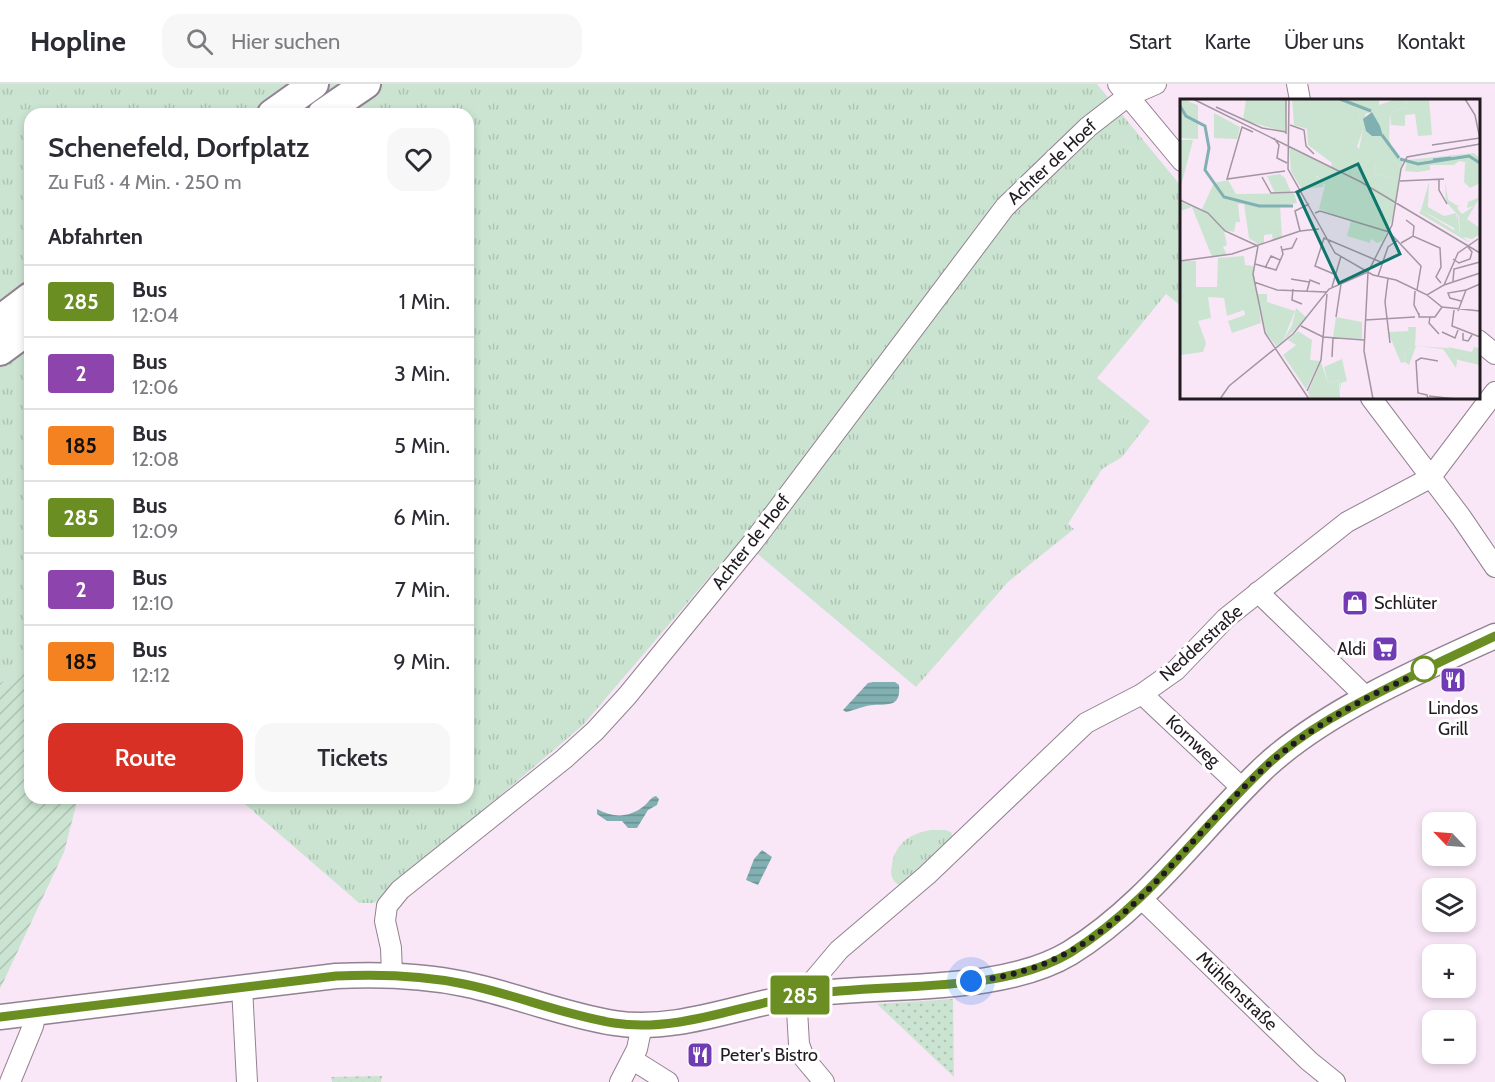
<!DOCTYPE html>
<html lang="de">
<head>
<meta charset="utf-8">
<style>
  body { margin:0; font-family:Cabin,sans-serif; background:#f7f7f7; color:#2b2b33; height:100vh; display:flex; flex-direction:column; font-size:22px; white-space:nowrap }
  * { box-sizing:border-box; margin:0 }
  p { font-size:20px; color:#7c7c81 }
  .icon { flex:none; width:33px; height:33px; fill:none; stroke:currentColor; stroke-width:2; stroke-linecap:round; stroke-linejoin:round }
  .map { position:relative; flex:1; overflow:hidden }
  .panel { position:absolute; left:24px; top:24px; width:450px; height:696px; display:flex; flex-direction:column; background:#fff; border-radius:18px; box-shadow:0 3px 9px #0003 }
  .panel>* { flex:none }
  .badge { padding:0 12px; border-radius:4px; font-size:21px; line-height:39px }
  .needle { width:39px; rotate:295deg }
  .buttons { position:absolute; left:1422px; top:728px; display:grid; gap:12px }
  .buttons a { display:grid; place-items:center; width:54px; height:54px; border-radius:12px; background:#fff; box-shadow:0 3px 9px #0003; font-size:30px }
  .you { position:absolute; width:30px; height:30px; margin:-15px; border:4px solid #fff; border-radius:50%; background:#1a73e8; box-shadow:0 0 0 9px #1a73e833 }
  .map>.badge { position:absolute; translate:-50% -50%; box-shadow:0 0 0 3px #fff }
  h2 { padding:0 24px; font-size:22px; line-height:54px }
  .round { display:grid; place-items:center; flex:none; width:63px; height:63px; border-radius:18px; background:#f7f7f7 }
  .summary { display:flex; align-items:center; justify-content:space-between; height:102px; padding:0 24px }
  h1 { font-size:28px; font-weight:600; line-height:45px }
  .cta { display:flex; gap:12px; margin-top:auto; padding:12px 24px }
  .cta a { flex:1; height:69px; border-radius:18px; background:#d93025; color:#fff; font-size:24px; font-weight:600; line-height:69px; text-align:center }
  .cta a+a { background:#f7f7f7; color:#2b2b33 }
  ul { padding:0; list-style:none }
  li { display:flex; align-items:center; gap:18px; height:72px; padding:0 24px; border-top:2px solid #e1e1e2 }
  li div { flex:1 }
  li b { display:block; font-size:22px }
  li em { font-style:normal }
  li .badge { min-width:66px; font-weight:700; text-align:center }
  header { display:flex; align-items:center; gap:36px; box-sizing:border-box; height:84px; padding:0 30px; background:#fff; border-bottom:2px solid #e1e1e2 }
  header strong { font-size:28px }
  nav { display:flex; gap:33px; margin-inline-start:auto; font-size:21px }
  .search { width:420px; height:54px; background:#f7f7f7; display:flex; align-items:center; gap:15px; box-sizing:border-box; padding:0 21px; border-radius:18px; color:#7c7c81; font-size:22px }
  .map>svg:first-child { display:block }
  .grass { fill:url(#grass-tufts) }
  .park { fill:url(#park-dots) }
  .garden { fill:url(#garden-furrows) }
  .water { fill:url(#water-rules) }
  .lines { fill:none; stroke-linecap:round; stroke-linejoin:round }
  .minor-casing { stroke:#928291; stroke-width:22 }
  .major-casing { stroke:#928291; stroke-width:27 }
  .highway-casing { stroke:#928291; stroke-width:32 }
  .minor { stroke:#fff; stroke-width:20 }
  .major { stroke:#fff; stroke-width:24 }
  .highway { stroke:#fff; stroke-width:28 }
  .line-casing { stroke:#fff; stroke-width:14 }
  .line { stroke:#6b8e23; stroke-width:9 }
  .walk { stroke:#211b21; stroke-width:6; stroke-dasharray:0 10.8 }
  .stop-dot { fill:#fff; stroke:#6b8e23; stroke-width:3 }
  .labels { text-anchor:middle; stroke-width:6; stroke-linejoin:round; paint-order:stroke }
  .street-label { font-size:18px; fill:#211b21; stroke:#fff }
  .poi-label { font-size:18px; fill:#211b21; stroke:#fff; text-anchor:start }
  .inset-river { fill:none; stroke:#81b0b2; stroke-width:3 }
  .inset-road { fill:none; stroke:#a395a1; stroke-width:1.5 }
  .view { fill:#0f766e; fill-opacity:0.15; stroke:#0f766e; stroke-width:3 }
  .inset-edge { fill:none; stroke:#211b21; stroke-width:3 }
</style>
</head>
<body>
<header>
<strong>Hopline</strong>
<div class="search"><svg class="icon" aria-label="search" viewBox="0 0 24 24"><circle cx="10" cy="10" r="6"/><path d="M15 15l6 6"/></svg>Hier suchen</div>
<nav><a>Start</a><a>Karte</a><a>Über uns</a><a>Kontakt</a></nav>
</header>
<div class="map">
<svg width="1495" height="998" viewBox="0 0 1495 998">
  <defs>
    <pattern id="grass-tufts" width="24" height="20" patternUnits="userSpaceOnUse" patternTransform="scale(1.5)"><rect width="24" height="20" fill="#cbe4d1"/><path d="M3 7l-1-3M5 7V3M7 7l1-3M15 17l-1-3M17 17v-4M19 17l1-3" fill="none" stroke="#aec3b3"/></pattern>
    <pattern id="park-dots" width="8" height="8" patternUnits="userSpaceOnUse" patternTransform="scale(1.5)"><rect width="8" height="8" fill="#cbe4d1"/><path d="M2 2h.1M6 6h.1" fill="none" stroke="#aec3b3" stroke-width="1.8" stroke-linecap="round"/></pattern>
    <pattern id="garden-furrows" width="10" height="10" patternUnits="userSpaceOnUse" patternTransform="scale(1.5)"><rect width="10" height="10" fill="#cbe4d1"/><path d="M-1 1l2-2M0 10L10 0M9 11l2-2" fill="none" stroke="#aec3b3"/></pattern>
    <pattern id="water-rules" width="6" height="5" patternUnits="userSpaceOnUse" patternTransform="scale(1.5)"><rect width="6" height="5" fill="#81b0b2"/><path d="M0 2.5h6" fill="none" stroke="#698e90"/></pattern>
  </defs>
  <rect width="100%" height="100%" fill="#f9e7f7"/>
  <g class="grass">
    <path d="M0 0H1097L1181 102 1182 180 1179 184 1181 186V222L1166 210 1097 294 1150 337 1122 373 1102 385 1068 440 1074 445 1008 498 916 603 741 456 583 641 374 819H359L238 714H468V30H30V572L4 597 0 599Z"/>
    <path d="M931 746H945L951 748 953 753 907 801H899C891 796 890 790 892 781 895 759 911 749 931 746Z"/>
  </g>
  <g class="park">
    <path d="M953 915 954 993 877 920Z"/>
    <path d="M382 992 381 998H332L331 993Z"/>
  </g>
  <path class="garden" d="M30 572V714H78L64 768 0 905V599L4 597Z"/>
  <g class="water">
    <path d="M873 598H895L899 601C901 623 889 620 874 621 866 621 855 626 846 628L843 626 868 599Z"/>
    <path d="M656 712 659 715 657 721 648 726 637 744H628L622 737H607L597 730V725C613 734 629 734 644 722 649 718 650 714 656 712Z"/>
    <path d="M762 766 772 773 758 801 746 796 754 775Z"/>
  </g>
  <g class="lines">
    <g class="minor-casing">
      <g id="minor">
        <path d="M1118 0 1182 77"/>
        <path d="M1297 0 1300 16"/>
        <path d="M1478 256 1495 270"/>
        <path d="M1371 314 1461 433 1495 483"/>
        <path d="M1258 508 1367 614"/>
        <path d="M1142 610 1243 705"/>
        <path d="M1141 814 1309 977 1335 998"/>
        <path d="M392 891 391 864 385 837 387 822 400 806 564 675 595 647 627 612 753 458 1005 123 1088 43 1128 12 1156 0"/>
        <path d="M242 903 247 998"/>
        <path d="M633 976 668 998"/>
        <path d="M10 998 33 942 36 928"/>
        <path d="M620 998 637 965 642 941"/>
        <path d="M824 998 804 974 799 960 797 926 801 911 839 866 927 791 1086 639 1142 610 1176 586 1226 534 1347 438 1430 394 1495 308"/>
      </g>
    </g>
    <g class="major-casing">
      <path id="major" d="M0 933 336 892C379 890 421 891 464 900 514 910 563 931 614 939 678 949 741 920 804 911 885 899 1000 911 1070 869 1148 821 1200 744 1266 682 1326 627 1420 586 1495 552"/>
    </g>
    <g class="highway-casing">
      <g id="highway">
        <path d="M272 30 314 0"/>
        <path d="M322 30 366 0"/>
        <path d="M0 236 30 213"/>
        <path d="M0 267 30 245"/>
      </g>
    </g>
    <use href="#minor" class="minor"/>
    <use href="#major" class="major"/>
    <use href="#highway" class="highway"/>
  </g>
  <g class="lines">
    <g class="line-casing">
      <path id="line" d="M0 933 336 892C379 890 421 891 464 900 514 910 563 931 614 939 678 949 742 920 804 911 885 898 1000 911 1070 869 1148 821 1200 744 1266 682 1302 648 1346 625 1390 603 1425 585 1460 568 1495 552"/>
    </g>
    <use href="#line" class="line"/>
    <path class="walk" d="M971 897C1118 884 1170 766 1269 680 1299 653 1332 633 1367 614 1386 604 1406 596 1424 585"/>
  </g>
  <defs>
    <g id="shop-square" transform="scale(1.35)"><rect x="-9" y="-9" width="18" height="18" rx="4" fill="#713cb3" stroke="#fff"/><path d="M-5-2.5h2.3a2.7 3.5 0 0 1 5.4 0H5L5.5 6h-11ZM-1.5-2.5h3a1.5 2.3 0 0 0-3 0Z" fill="#fff"/></g>
    <g id="supermarket-square" transform="scale(1.35)"><rect x="-9" y="-9" width="18" height="18" rx="4" fill="#713cb3" stroke="#fff"/><path d="M-6-5.5h2.5l.6 2H6L4.5 2H-2.5L-4.4-4H-6ZM-1.5 3.2a1.3 1.3 0 1 0 .1 0ZM3 3.2a1.3 1.3 0 1 0 .1 0Z" fill="#fff"/></g>
    <g id="restaurant-square" transform="scale(1.35)"><rect x="-9" y="-9" width="18" height="18" rx="4" fill="#713cb3" stroke="#fff"/><path d="M-5-6h1v4h1v-4h1v4h1v-4h1v5L-1.5 .5V6h-2V.5L-5-1ZM5-6V6H3V1.5H1.5Q1.5-4 5-6Z" fill="#fff"/></g>
  </defs>
  <g fill-rule="evenodd">
    <use href="#shop-square" x="1355" y="519"/>
    <use href="#supermarket-square" x="1385" y="565"/>
    <use href="#restaurant-square" x="1453" y="596"/>
    <use href="#restaurant-square" x="700" y="971"/>
  </g>
  <circle class="stop-dot" cx="1424" cy="585" r="12"/>
  <g class="labels">
    <g class="street-label">
      <text transform="translate(1052 78) rotate(-43)" y="6">Achter de Hoef</text>
      <text transform="translate(751 458) rotate(-52)" y="6">Achter de Hoef</text>
      <text transform="translate(1201 559) rotate(-42)" y="6">Nedderstraße</text>
      <text transform="translate(1193 657) rotate(43)" y="6">Kornweg</text>
      <text transform="translate(1237 907) rotate(44)" y="6">Mühlenstraße</text>
    </g>
    <g class="poi-label">
      <text x="1374" y="525">Schlüter</text>
      <text x="1366" y="571" text-anchor="end">Aldi</text>
      <text x="1453" y="630" text-anchor="middle">Lindos<tspan x="1453" dy="21">Grill</tspan></text>
      <text x="720" y="977">Peter's Bistro</text>
    </g>
  </g>
  <g transform="translate(1180 15)">
    <rect width="300" height="300" fill="#f9e7f7"/>
    <path d="M0 0 18 6V40L0 39ZM66 0H106L105 33 63 21ZM112 0H199V6L179 18 183 30 177 48 196 65 194 75 219 80 213 118 203 142 197 144 191 140 190 144 167 137 171 122 139 110 145 86 137 77 119 86 111 72 109 47 151 68 152 64 128 46 127 30 114 26ZM227 0H249L252 36 238 37 235 15 225 16V27L211 26 210 14 226 8ZM34 14 60 28 57 40 34 39ZM0 41H13L0 91ZM100 75 105 79 111 93 95 94 87 77ZM48 81 56 95 114 94 117 104 100 107 102 138 93 142 92 135 84 136V144L79 146 69 139 64 105H58L60 123H56L54 133 44 131 22 110 34 84ZM0 103 28 114 44 132 47 146 43 148 47 156 32 158 12 108 0 112ZM241 111 280 135 279 116 300 129V135L292 140 283 138 290 144 239 114ZM64 157 65 166 73 167 81 224 52 234 48 222 65 216 64 211 47 217 44 199 28 198 31 219 18 222 26 244 23 253 0 256 1 162H16V188H37L38 159ZM77 195H87V203L115 212 103 242 96 247 86 234ZM228 228H236L235 247 268 249 277 262 276 269 263 250 236 247 229 266 225 263 224 252 231 250ZM118 232 132 241 130 261 140 262 126 290 103 256 116 246 108 241ZM141 263 148 284 159 281 160 300H130L128 293Z" fill="#cbe4d1"/>
    <path d="M0 0 9 2 10 22H0ZM216 0H227L226 8 210 14 209 40 215 55 223 61 219 80 194 75 196 65 177 61 183 30 179 18 172 14 174 4 191 9ZM192 13 202 37H192L185 15ZM294 54 300 59V66L279 62 274 66H250V71L238 73 225 72 227 61ZM265 82 268 101 278 107 281 104 277 109 282 115 294 107 287 109 288 103 300 98 287 120 300 129 278 116 280 136 274 131 277 115 266 103ZM116 209 127 219 103 242 112 226ZM230 232 231 250 224 252 225 263 221 264 208 233ZM268 248 292 253 294 248 299 249 300 266 274 260ZM162 260 167 282 161 284V291L159 281 148 284 144 268Z" fill="#cbe4d1" fill-rule="evenodd"/>
    <path d="M249 83 248 108 264 117 276 114V130L241 111Z" fill="#cbe4d1"/>
    <path d="M134 76 144 83 143 88 122 90 119 86Z" fill="#cbe4d1"/>
    <path d="M292 61 300 65V84L290 89 284 83 285 64ZM156 218 182 223V240L153 238Z" fill="#cbe4d1"/>
    <path d="M192 13 200 27 203 37H192L186 32 183 20Z" fill="#81b0b2"/>
    <path class="inset-river" d="M160 0 191 12M0 7 6 17 25 27 29 49 25 71 44 98 79 107H113M202 36 219 59M220 60 238 65 289 57 300 64M253 61 271 59"/>
    <path class="inset-road" d="M13 0 181 83 300 154M109 0 108 70 155 154 193 176 216 181 247 196 264 186 278 154 298 140M285 0 295 16 300 40M36 8 82 29 106 33M110 26 124 31 126 47 134 55M73 33 62 28 47 80 105 72M106 35V0M94 39 99 46 97 59 107 64M252 46 300 39M82 78 91 94 122 93M259 81V91L267 105M220 82 264 80M0 101 28 114 45 132 78 147M135 114 140 112 209 133 241 167 237 191M226 121 234 127 233 137M120 132 115 112 129 105M221 144 233 137 260 149 261 168 256 178 261 184M78 147 73 175 85 234 129 300M102 151 112 149 117 139M273 160 279 164 290 160 292 153 288 148M0 162 52 155 120 132 139 130M75 165 96 171 103 155 101 147M85 169 91 157 100 161M188 173 184 252 193 300M154 175 135 167 144 139 203 164M198 177 208 148 218 141M208 179 205 203 210 244M111 180 129 183M273 182 274 170 300 163M74 183 97 191 146 193M264 186 300 174M152 188 161 157M113 190 112 201 122 205M127 192 130 181 140 185M235 192 234 206 239 216M247 196 262 208 300 212M281 202 270 199 268 194 286 191M274 211 272 227 300 238M278 212 286 191 300 185M239 214V218H255L262 208M156 218 161 185M250 218 249 224 259 235M185 221 235 218M121 227 143 238 184 241M262 233 275 239 278 231M283 234V241L288 242 292 236M152 258 153 239M127 292 141 261 147 195M249 297 276 300M40 300 49 287 113 235 149 190 188 173 212 126 221 70 227 58 300 45M248 300 247 296 238 294 236 262 241 259 258 262"/>
    <path class="view" d="M178 65 220 155 159 184 117 93Z"/>
    <rect width="300" height="300" class="inset-edge"/>
  </g>
</svg>
<div class="buttons">
<a><svg class="needle" viewBox="-14 -14 28 28"><path d="M0-13l5 13h-10z" fill="#e53935"/><path d="M0 13l5-13h-10z" fill="#7c7c81"/></svg></a>
<a><svg class="icon" aria-label="layers" viewBox="0 0 24 24"><path d="M12 4l9 5-9 5-9-5zM3 14l9 5 9-5"/></svg></a>
<a>+</a>
<a>−</a>
</div>
<div class="you" style="left:971px;top:897px"></div>
<b class="badge" style="left:800px;top:911px;background:#6b8e23;color:#fff">285</b>
<section class="panel">
<div class="summary"><div><h1>Schenefeld, Dorfplatz</h1><p>Zu Fuß · 4 Min. · 250 m</p></div><a class="round"><svg class="icon" aria-label="heart" viewBox="0 0 24 24"><path d="M12 20l-8-8c-3-5 5-10 8-4 3-6 11-1 8 4z"/></svg></a></div>
<h2>Abfahrten</h2>
<ul>
<li><span class="badge" style="background:#6b8e23;color:#fff">285</span><div><b>Bus</b><p>12:04</p></div><em>1 Min.</em></li>
<li><span class="badge" style="background:#8e44ad;color:#fff">2</span><div><b>Bus</b><p>12:06</p></div><em>3 Min.</em></li>
<li><span class="badge" style="background:#f58220;color:#111">185</span><div><b>Bus</b><p>12:08</p></div><em>5 Min.</em></li>
<li><span class="badge" style="background:#6b8e23;color:#fff">285</span><div><b>Bus</b><p>12:09</p></div><em>6 Min.</em></li>
<li><span class="badge" style="background:#8e44ad;color:#fff">2</span><div><b>Bus</b><p>12:10</p></div><em>7 Min.</em></li>
<li><span class="badge" style="background:#f58220;color:#111">185</span><div><b>Bus</b><p>12:12</p></div><em>9 Min.</em></li>
</ul>
<div class="cta"><a>Route</a><a>Tickets</a></div>
</section>
</div>
</body>
</html>
